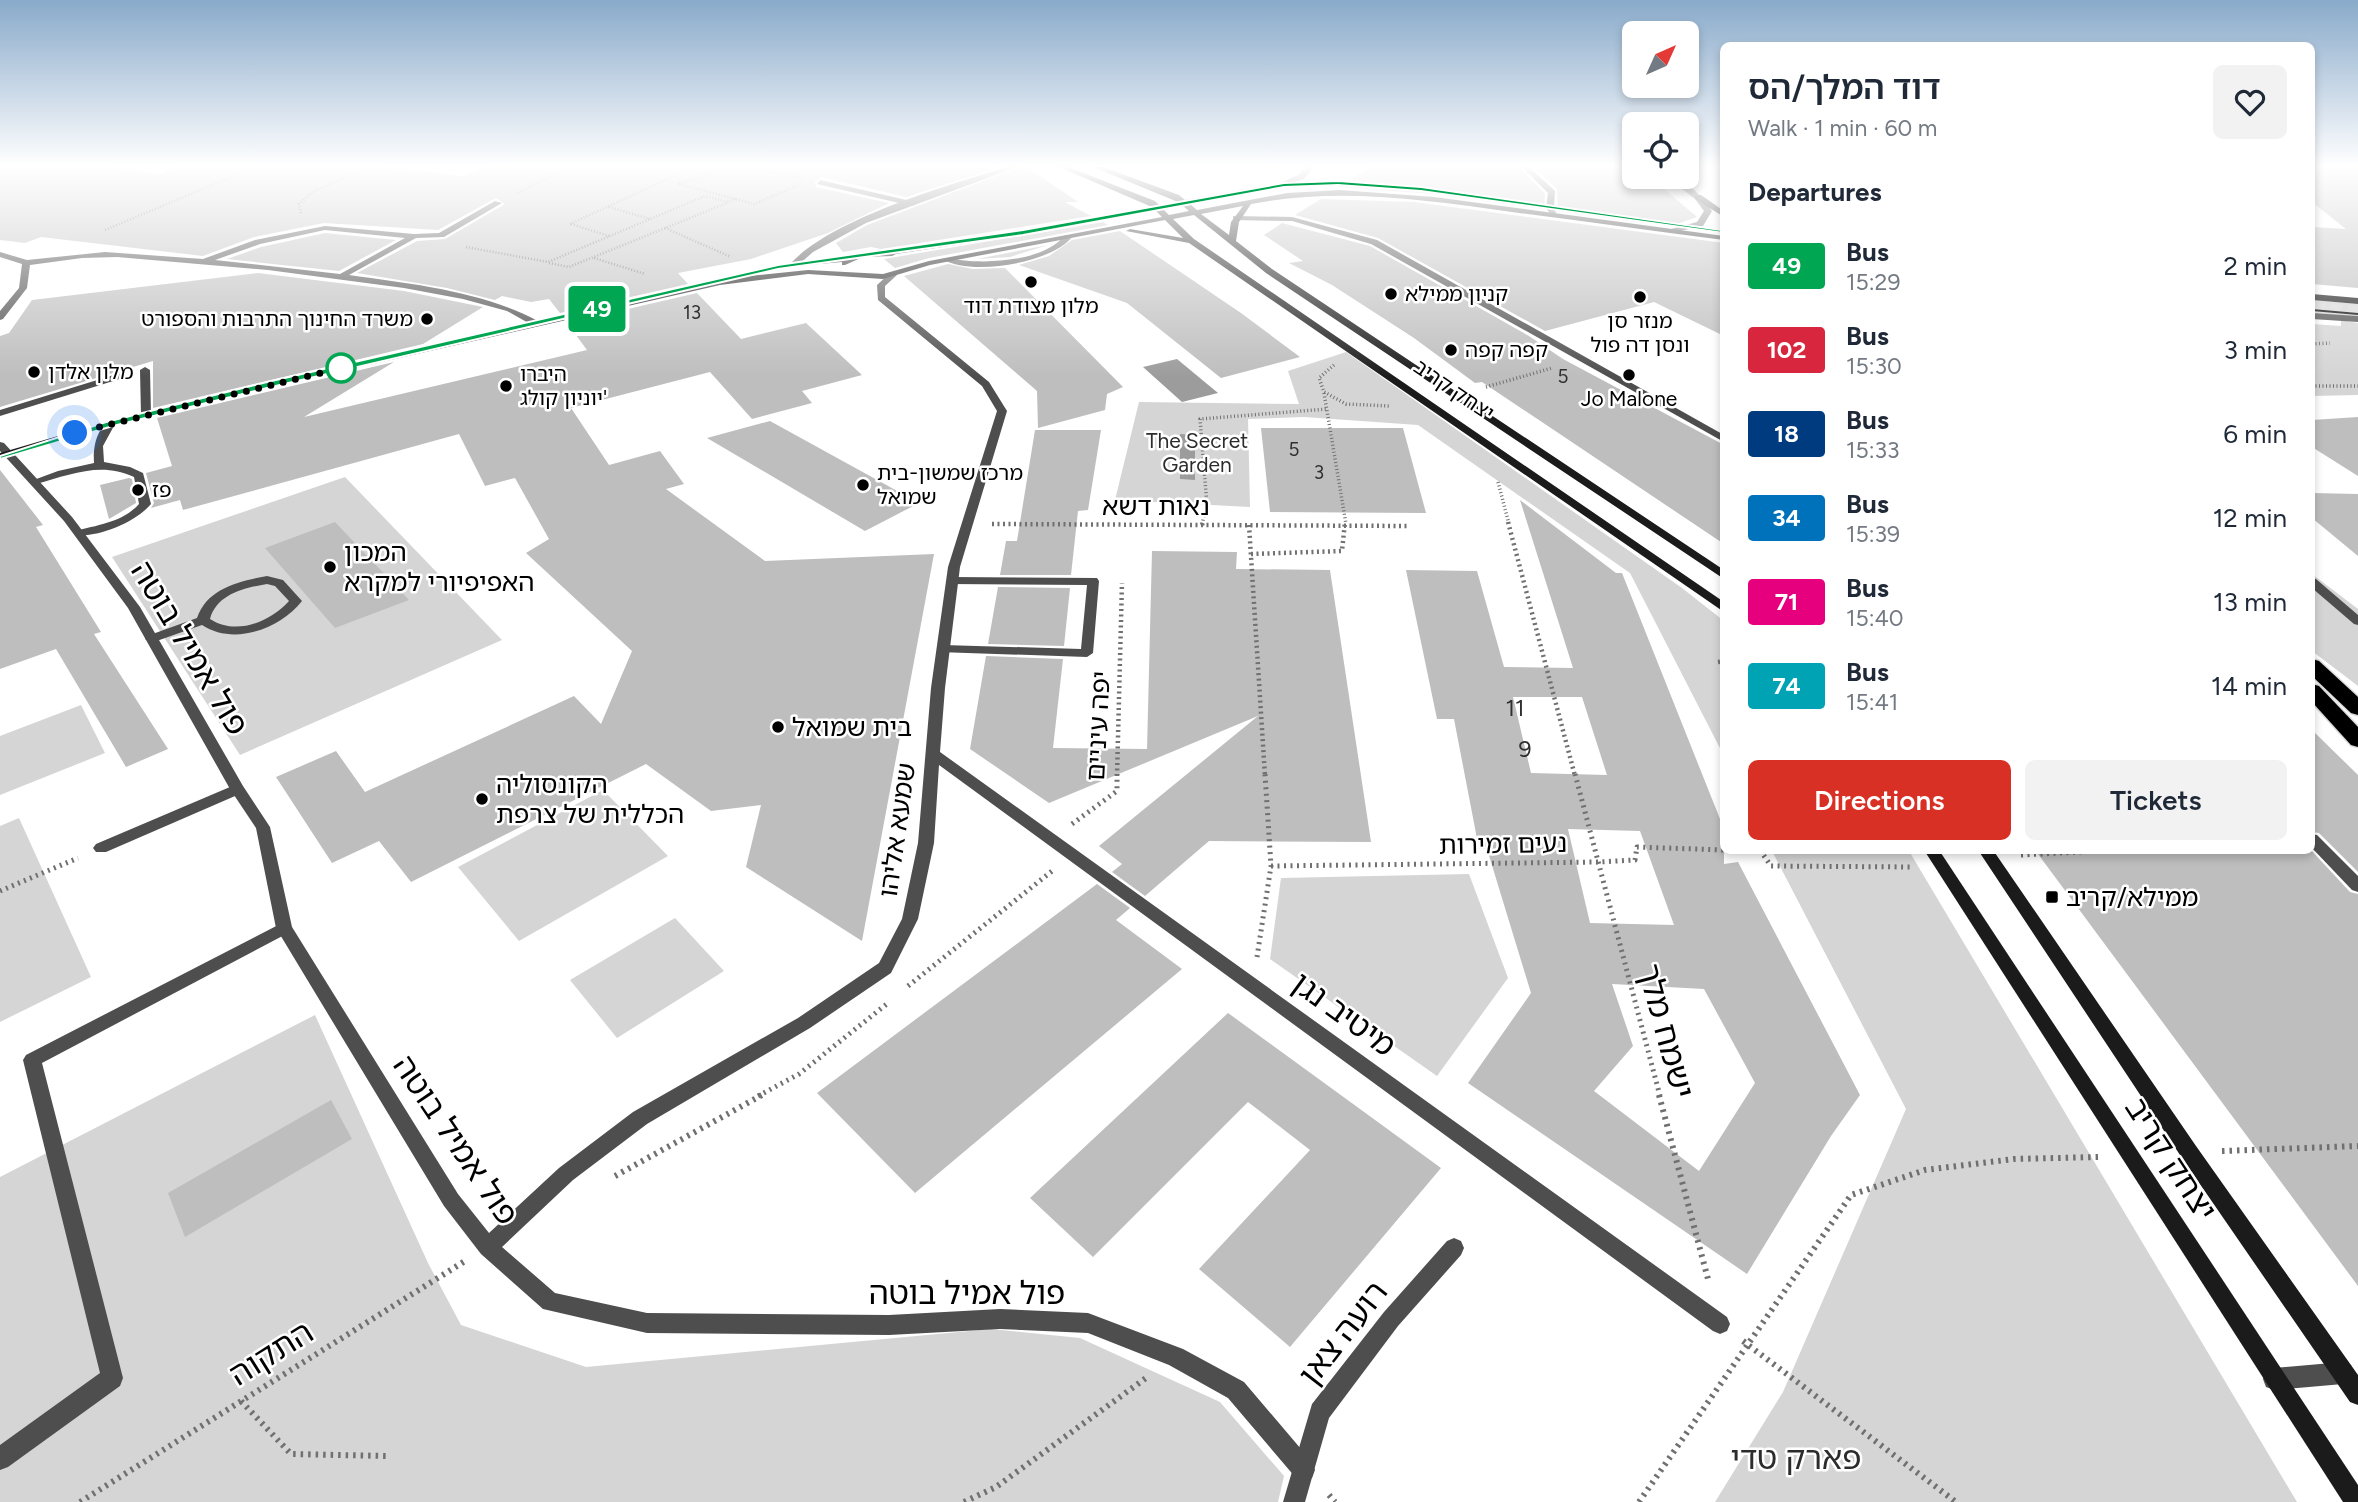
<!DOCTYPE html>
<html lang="en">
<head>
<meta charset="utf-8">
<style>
  body { margin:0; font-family:Figtree,"Noto Sans Hebrew",sans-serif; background:#f2f2f3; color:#1f2937; height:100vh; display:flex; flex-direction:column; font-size:26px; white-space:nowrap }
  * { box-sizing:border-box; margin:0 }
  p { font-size:23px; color:#747a83 }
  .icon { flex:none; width:38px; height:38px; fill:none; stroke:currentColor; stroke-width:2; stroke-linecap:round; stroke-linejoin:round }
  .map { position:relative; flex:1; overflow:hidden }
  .sheet { position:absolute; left:1720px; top:42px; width:595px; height:812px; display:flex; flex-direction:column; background:#fff; border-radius:10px; box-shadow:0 4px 10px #0003 }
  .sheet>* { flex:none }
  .badge { padding:0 14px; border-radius:5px; font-size:24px; line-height:46px }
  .needle { width:46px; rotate:45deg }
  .fabs { position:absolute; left:1622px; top:21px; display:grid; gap:14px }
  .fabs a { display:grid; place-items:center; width:77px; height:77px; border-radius:10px; background:#fff; box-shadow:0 4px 10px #0003; font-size:35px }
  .you { position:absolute; width:35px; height:35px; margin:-18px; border:5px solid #fff; border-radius:50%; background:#1a73e8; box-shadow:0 0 0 10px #1a73e833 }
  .map>.badge { position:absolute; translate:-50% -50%; box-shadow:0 0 0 4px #fff }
  h2 { padding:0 28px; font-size:26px; line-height:63px }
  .round { display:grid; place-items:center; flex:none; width:74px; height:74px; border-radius:10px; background:#f2f2f3 }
  .summary { display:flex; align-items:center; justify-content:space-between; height:119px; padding:0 28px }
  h1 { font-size:33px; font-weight:600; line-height:52px }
  .action { display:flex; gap:14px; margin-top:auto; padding:14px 28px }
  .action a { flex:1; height:80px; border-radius:10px; background:#d93025; color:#fff; font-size:28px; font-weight:600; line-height:80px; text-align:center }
  .action a+a { background:#f2f2f3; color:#1f2937 }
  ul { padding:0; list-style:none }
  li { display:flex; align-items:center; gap:21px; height:84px; padding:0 28px }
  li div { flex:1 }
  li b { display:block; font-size:26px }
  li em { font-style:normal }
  li .badge { min-width:77px; font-weight:700; text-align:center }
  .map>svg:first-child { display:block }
  .green { fill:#d5d5d5 }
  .water { fill:#9c9c9c }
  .building { fill:#bebebe; fill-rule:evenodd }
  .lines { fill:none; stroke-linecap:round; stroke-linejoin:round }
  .highway-tunnel { stroke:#d9d9d9; stroke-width:12; stroke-dasharray:12 6; stroke-linecap:butt }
  .highway-casing { stroke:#dbdbdb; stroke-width:3 }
  .path-far4 { stroke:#707070; stroke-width:2.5; stroke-dasharray:1 2; stroke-linecap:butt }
  .path-far3 { stroke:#707070; stroke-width:3.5; stroke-dasharray:1 2.5; stroke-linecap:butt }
  .path-far2 { stroke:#707070; stroke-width:4.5; stroke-dasharray:2 3.5; stroke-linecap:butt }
  .path-far1 { stroke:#707070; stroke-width:5; stroke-dasharray:2 4.5; stroke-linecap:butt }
  .path { stroke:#707070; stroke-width:6; stroke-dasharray:2.5 5; stroke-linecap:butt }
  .lane { fill:#4e4e4e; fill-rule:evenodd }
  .street { fill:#4e4e4e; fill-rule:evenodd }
  .secondary { fill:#1b1b1b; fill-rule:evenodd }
  .highway { fill:#000; fill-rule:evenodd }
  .tram { stroke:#000; stroke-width:2 }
  .line { fill:#00a651; stroke:#fff; stroke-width:2 }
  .walk { stroke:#000; stroke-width:7; stroke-dasharray:0 12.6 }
  .poi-dot { fill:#000; stroke:#fff; stroke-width:2.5 }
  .stop-dot { fill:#fff; stroke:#00a651; stroke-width:3.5 }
  .labels { text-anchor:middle; stroke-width:5; stroke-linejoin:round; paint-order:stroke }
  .far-number-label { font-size:19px; fill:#303030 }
  .far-poi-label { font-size:21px; fill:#000; stroke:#fff; text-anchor:start }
  .far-street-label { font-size:21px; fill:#000; stroke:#fff }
  .far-park-label { font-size:21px; fill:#2c2c2c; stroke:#fff }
  .number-label { font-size:23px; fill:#303030 }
  .street-label { font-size:26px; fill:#000; stroke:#fff }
  .poi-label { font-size:26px; fill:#000; stroke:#fff; text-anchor:start }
  .near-street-label { font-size:32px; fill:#000; stroke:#fff }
  .near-park-label { font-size:32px; fill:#2c2c2c; stroke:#fff }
</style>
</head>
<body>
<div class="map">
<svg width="2358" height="1502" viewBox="0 0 2358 1502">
  <rect width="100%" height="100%" fill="#fff"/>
  <g class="green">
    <path d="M2312 300 2358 304V317L2312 313Z"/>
    <path d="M2341 320 2358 323V395L2312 396V324L2341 326Z"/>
    <path d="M1346 352 1682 588 1724 621V756L1630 573 1418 425 1304 417 1248 419 1250 507 1115 500 1139 402 1299 404 1288 371Z"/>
    <path d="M345 477 502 640 240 755 112 557Z"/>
    <path d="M2312 574 2358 609V686L2312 651Z"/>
    <path d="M81 705 105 753 0 795V736Z"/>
    <path d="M603 790 668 856 519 941 458 867Z"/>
    <path d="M19 818 91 977 0 1022V826Z"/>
    <path d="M1772 851H1909L2297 1502H1715L1783 1392 1906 1109Z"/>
    <path d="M1469 874 1508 978 1437 1076 1270 959 1281 878Z"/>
    <path d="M675 918 724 971 617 1038 570 980Z"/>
    <path d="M315 1015 428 1263 461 1325 586 1367 991 1329 1080 1338 1220 1402 1284 1476 1278 1502H0V1177Z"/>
  </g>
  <g class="water">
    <path d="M1177 359 1218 393 1182 402 1143 367Z"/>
    <path d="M1180 434 1195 435V480L1180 479Z"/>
  </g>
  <g class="building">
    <path d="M0 167H112L159 174 178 167H381L464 176 484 167H999L906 197 821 177 815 182 816 187 889 203 828 233 751 259 678 273 688 284 560 313 549 299 531 302 502 296 495 300 447 288 357 273 417 241 445 239 505 204 496 198 438 230 324 223 254 237 203 256 41 237 25 243 0 240Z"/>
    <path d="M1020 167H1027L1078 202H1065L1091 216 881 249 871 247 843 252 836 243 867 225Z"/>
    <path d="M1371 167H1519L1545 194 1544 209 1434 194 1338 187Z"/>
    <path d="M1533 167H1634V177H1650L1697 217 1671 226 1558 211 1557 189Z"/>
    <path d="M2312 167H2358V288L2312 284V227L2346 229 2312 202Z"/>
    <path d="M1321 199 1414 202 1724 243V336L1654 302 1545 331 1378 238 1295 215Z"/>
    <path d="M1103 222 1108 225 929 258 895 268 884 259Z"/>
    <path d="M1282 223 1370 246 1529 336 1563 359 1724 445V544L1482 382 1475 383 1414 338 1332 285 1289 263 1303 261 1264 235Z"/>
    <path d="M1120 231 1241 313 1300 357 1221 378 1127 303 1019 265 1049 256 1072 240Z"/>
    <path d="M325 233 396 240 339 271 227 259 261 247Z"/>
    <path d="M1048 245 1010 257 977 259Z"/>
    <path d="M948 264 973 269 1005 268 1123 387 1107 394 1105 410 1038 428 1037 391 904 276Z"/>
    <path d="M258 273 404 291 483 307 423 344 153 408V361L0 407V336L9 333 32 300Z"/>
    <path d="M697 293 741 339 806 323 862 375 802 391 812 403 752 419 710 372 571 408 609 465 660 451 684 484 666 489 765 561 934 554 862 941 746 867 761 805 711 811 646 764 411 882 379 841 332 863 276 777 336 751 365 792 574 696 601 724 632 651 526 553 549 539 515 478 485 486 459 434 183 510 180 500 151 508 154 503 146 473 172 466 157 418 394 362 304 417 587 350 567 323Z"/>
    <path d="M2358 417V476L2312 447V420Z"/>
    <path d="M770 421 919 503 865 531 707 438Z"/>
    <path d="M1261 428H1403L1426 513 1270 512Z"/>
    <path d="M1035 430H1101L1088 510 1078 511 1071 575H1000L1006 541H1017Z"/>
    <path d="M0 470 43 525 36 527 101 632 94 634 168 749 126 767 56 649 0 669Z"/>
    <path d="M129 478 132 479 136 503 109 519 100 485Z"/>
    <path d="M2312 493 2358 494V556L2312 518Z"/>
    <path d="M1520 500 1616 573H1622L1724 829V864L1738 862 1860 1095 1831 1136 1747 1274 1468 1083 1531 993 1487 849H1479L1454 719H1437L1406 570 1477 571 1504 667 1573 668ZM1513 697H1582L1607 775 1531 773ZM1568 829 1640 831 1674 925 1590 923ZM1612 984 1704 989 1755 1083 1699 1171 1594 1091 1633 1046Z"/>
    <path d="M335 522 409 600 335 628 265 548Z"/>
    <path d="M1152 551 1237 552 1236 569 1330 570 1371 842 1209 841 1145 896 1112 872 1122 864 1099 846 1258 716 1049 803 970 749 986 656 1063 659 1053 748 1147 749Z"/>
    <path d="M998 587 1070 588 1064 646 988 644Z"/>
    <path d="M2312 730 2358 775V872L2319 833 2312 832Z"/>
    <path d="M2035 850H2311L2350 892 2358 894V1286Z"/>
    <path d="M1097 884 1130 908 1116 920 1182 969 915 1193 817 1093Z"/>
    <path d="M1228 1013 1441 1168 1290 1347 1199 1269 1310 1150 1248 1102 1093 1257 1030 1198Z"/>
    <path d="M331 1100 352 1139 185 1237 168 1193Z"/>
  </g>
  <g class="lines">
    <path class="highway-tunnel" d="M2312 309 2358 312"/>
    <g class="highway-casing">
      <g id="highway">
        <path d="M2312 659 2319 661 2358 697V715L2351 713 2312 676Z"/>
        <path d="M2312 684 2319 686 2358 727V747L2351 745 2312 702Z"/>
      </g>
    </g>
    <g class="path-far4">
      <path d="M728 167 679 184 754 204 799 185"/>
      <path d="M748 167 802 178"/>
      <path d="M518 193 567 167"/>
      <path d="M609 207 650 219"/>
      <path d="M301 213 299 204 314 191 369 167"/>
      <path d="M570 224 694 167"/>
      <path d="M571 224 609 236"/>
      <path d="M665 228 731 257"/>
      <path d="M105 230 255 167"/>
      <path d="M466 247 548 262 705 196 728 202 736 199"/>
      <path d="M594 258 645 274"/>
      <path d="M549 263 569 267 727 203"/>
    </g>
    <g class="path-far3">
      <path d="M2312 344 2330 343"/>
      <path d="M1334 365 1319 378 1324 392 1346 404 1389 406"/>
      <path d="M2312 386H2358"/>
      <path d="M1486 387 1552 368"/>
      <path d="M1324 393 1346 524"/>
      <path d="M1498 482 1509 524"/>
      <path d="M1202 524 1207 505 1200 419 1327 409"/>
    </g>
    <g class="path-far2">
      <path d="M1508 522 1575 776"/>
      <path d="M992 524 1409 526"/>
      <path d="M1202 525 1203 522"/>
      <path d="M1249 525 1265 776"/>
      <path d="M1251 554 1342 551 1345 522"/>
      <path d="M1718 662 1724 661"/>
      <path d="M1117 776 1122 583"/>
    </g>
    <g class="path-far1">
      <path d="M1575 774 1660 1096"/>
      <path d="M1072 824 1117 791V774"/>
      <path d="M1760 850 1771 866 1913 867"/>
      <path d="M2021 855 2117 850"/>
      <path d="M1271 866 1598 862 1635 860 1637 847 1724 850"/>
      <path d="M0 891 78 858"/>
      <path d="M1257 957 1271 866 1265 774"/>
      <path d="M908 986 1052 871"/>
      <path d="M758 1096 799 1074 888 1003"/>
    </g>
    <g class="path">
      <path d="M1659 1095 1708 1279"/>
      <path d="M2222 1151 2358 1146"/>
      <path d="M615 1176 762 1095"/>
      <path d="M1743 1341 1956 1502"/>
      <path d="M241 1401 291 1454 387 1456"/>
      <path d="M1329 1495 1335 1502"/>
      <path d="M80 1502 465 1261"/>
      <path d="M964 1502 996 1487 1146 1378"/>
      <path d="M1639 1502 1851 1195 1925 1170 2014 1159 2098 1157"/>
    </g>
    <g class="lane">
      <path d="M820 180 915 202 916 204 912 206 817 184Z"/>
      <path d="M1065 235 1072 237C1052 263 972 276 944 260L948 258C980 265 1043 263 1065 235Z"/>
      <path d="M145 367 150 370 151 415 146 418 141 415 140 370Z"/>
      <path d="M120 373 125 376 123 378 0 416V410Z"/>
      <path d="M110 421 115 424 103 446 104 462 130 467 143 473 151 504C136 522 98 538 75 535V531C98 525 123 522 139 504L134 477C101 461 69 475 36 484L31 481 58 471 94 463C93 448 96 429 110 421Z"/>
      <path d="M267 576 283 580 302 601C280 629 234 646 202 625L151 643 145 639 147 636 197 618C207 588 240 581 267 576ZM267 584 275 586 289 601C270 622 236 636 210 619 217 594 244 588 267 584Z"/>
      <path d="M952 577 1097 578 1099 581 1093 653 1087 657 938 652 937 649 938 646 943 645 1081 649 1087 585 948 584 946 581Z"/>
      <path d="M237 784 244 789 242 793 106 852H96L93 848 96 844Z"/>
      <path d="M284 922 290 924 292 928 290 932 42 1063 123 1378 120 1386 8 1467 0 1470V1445L100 1373 23 1060 26 1055Z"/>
      <path d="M1454 1238 1461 1241 1464 1248 1461 1255 1398 1326 1329 1418 1305 1502H1283L1312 1404 1384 1312 1447 1241Z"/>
      <path d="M2343 1362 2351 1365 2354 1373 2351 1381 2343 1384 2274 1390 2266 1387 2263 1379 2266 1371 2274 1368Z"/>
    </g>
    <g class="street">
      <path d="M1007 167H1017L866 223 813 252 797 266 790 264C833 218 946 186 1007 167Z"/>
      <path d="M1306 167H1314L1304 179 1281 187V183L1298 175Z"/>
      <path d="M1522 167H1529L1555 191 1554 208 1557 215H1551L1546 208 1548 193Z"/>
      <path d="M1667 177C1685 176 1702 197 1712 211L1703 226 1671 233V229L1697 222 1704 211 1695 199Z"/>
      <path d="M495 201 502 203 444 237 416 238 349 275C413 284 481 291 538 321V325H532L507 311 463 299 404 288 268 270 117 257 82 258 30 265 27 288 3 319 0 320V311L19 288 22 264 0 257V252L27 260 105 252 203 259 255 240 325 226 414 234 439 233ZM325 230 405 238 340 274 215 260 260 244Z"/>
      <path d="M1236 216 1292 217 1377 240 1724 435V442L1371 244 1292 221 1233 220V216Z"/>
      <path d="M890 273 897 275 885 286V297L989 382 1007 411 960 567 945 688 940 752 1727 1317 1730 1324 1727 1331 1720 1334 1713 1331 939 765 934 843 918 919 891 973 810 1028 647 1124 573 1180 502 1247 555 1293 647 1313 889 1315 1000 1309 1088 1313 1183 1349 1244 1382 1312 1462 1315 1470 1312 1478 1304 1481 1296 1478 1228 1398 1169 1365 1088 1333 1000 1329 889 1335 647 1333 543 1309 481 1254 444 1206 276 928 256 828 230 789 128 608 64 521 0 451V442L4 443 72 517 140 607 243 786 270 827 292 927 458 1194 489 1233 559 1168 633 1112 798 1018 879 963 902 919 918 843 931 688 948 567 997 411 982 386 878 300 877 285Z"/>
      <path d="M2312 313 2358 316V322L2312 319Z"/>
      <path d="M2312 578 2316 579 2358 615V625L2354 624 2312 588Z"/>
      <path d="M2312 834 2317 835 2358 876V892L2352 890 2312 848Z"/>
    </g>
    <g class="secondary">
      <path d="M1059 167H1068L1155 201 1159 205 1178 202 1093 167H1103L1179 195 1185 200 1269 185 1318 181 1322 183 1269 189 1190 204 1197 210 1287 193 1340 190 1434 197 1724 236V240C1653 231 1582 221 1512 212 1425 200 1338 187 1251 204L1239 222 1236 241 1272 269 1724 570V579L1266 273 1194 215 1173 219 1194 239 1724 602V612L1189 243 1126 231 1130 229 1183 238 1165 220 930 265 883 279 808 274 720 285 267 388 114 426 0 459V453L106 422 267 382 720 279 808 270 883 274 929 261 1162 217 1155 210 1023 235 896 254 892 256 863 257 845 265H842V262L797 266 793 264 797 262 854 256 862 253 881 252 1023 231 1152 207ZM1182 205 1189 211 1169 215 1163 209ZM1243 206 1231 222 1229 235 1201 214Z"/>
      <path d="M1695 195H1701L1724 211V217L1695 199Z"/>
      <path d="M2312 294 2358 298V304L2312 300Z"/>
      <path d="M1924 850H1939L2358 1485V1502H2343Z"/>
      <path d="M1978 850H1993L2196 1146 2358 1375V1405L2350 1402 2182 1158Z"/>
    </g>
    <use href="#highway" class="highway"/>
    <path class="tram" d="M2312 310 2358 314"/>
  </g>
  <linearGradient id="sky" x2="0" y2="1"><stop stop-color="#89aaca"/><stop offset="0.44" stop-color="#fff"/><stop offset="1" stop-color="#fff" stop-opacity="0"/></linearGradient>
  <rect width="2358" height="377" fill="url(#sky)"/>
  <path class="line" d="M1338 181 1421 187 1728 231 1724 233 1421 191 1338 185 1284 187 1023 235 778 269 267 388 113 426 0 459V456L106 422 267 382 778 265 1023 230 1284 183Z"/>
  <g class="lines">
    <path class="walk" d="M75 433 341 368"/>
  </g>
  <g class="poi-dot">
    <circle cx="1031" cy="282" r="7"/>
    <circle cx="1391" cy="294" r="7"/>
    <circle cx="1640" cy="297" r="7"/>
    <circle cx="427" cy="319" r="7"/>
    <circle cx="1451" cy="350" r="7"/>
    <circle cx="34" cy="372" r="7"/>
    <circle cx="1629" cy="375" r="7"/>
    <circle cx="506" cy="386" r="7"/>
    <circle cx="863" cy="485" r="7"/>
    <circle cx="138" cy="490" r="7"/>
    <circle cx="330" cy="567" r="7"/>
    <circle cx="778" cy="727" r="7"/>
    <circle cx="482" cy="799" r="7"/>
    <rect x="2045" y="890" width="14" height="14" rx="3.5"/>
  </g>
  <circle class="stop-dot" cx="341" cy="368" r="14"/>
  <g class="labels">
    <g class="far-number-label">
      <text x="692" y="319">13</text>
      <text x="1563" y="383">5</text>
      <text x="1294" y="456">5</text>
      <text x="1319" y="479">3</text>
    </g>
    <g class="far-poi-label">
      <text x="1405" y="301">קניון ממילא</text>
      <text x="1031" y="313" text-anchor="middle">מלון מצודת דוד</text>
      <text x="413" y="326" text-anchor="end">משרד החינוך התרבות והספורט</text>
      <text x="1640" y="328" text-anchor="middle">מנזר סן<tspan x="1640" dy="24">ונסן דה פול</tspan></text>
      <text x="1465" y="357">קפה קפה</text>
      <text x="48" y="379">מלון אלדן</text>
      <text x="520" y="381">היברו<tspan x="520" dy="24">יוניון קולג'</tspan></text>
      <text x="1629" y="406" text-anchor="middle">Jo Malone</text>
      <text x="877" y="480">מרכז שמשון-בית<tspan x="877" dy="24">שמואל</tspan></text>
      <text x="152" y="497">פז</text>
    </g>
    <g class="far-street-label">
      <text transform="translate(1454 390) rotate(34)" y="7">יצחק קריב</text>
    </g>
    <g class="far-park-label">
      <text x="1197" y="448">The Secret<tspan x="1197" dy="24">Garden</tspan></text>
    </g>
    <g class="number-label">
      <text x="1515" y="716">11</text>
      <text x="1525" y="757">9</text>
    </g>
    <g class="street-label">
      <text x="1156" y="515">נאות דשא</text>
      <text transform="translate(1098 726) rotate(-87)" y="9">יפה עיניים</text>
      <text transform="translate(897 830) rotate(-82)" y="9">שמעא אליהו</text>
      <text transform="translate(1503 844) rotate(-1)" y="9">נעים זמירות</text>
    </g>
    <g class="poi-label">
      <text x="344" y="561">המכון<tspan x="344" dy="30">האפיפיורי למקרא</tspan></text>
      <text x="792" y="736">בית שמואל</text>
      <text x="496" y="793">הקונסוליה<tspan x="496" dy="30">הכללית של צרפת</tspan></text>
      <text x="2066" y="906">ממילא/קריב</text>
    </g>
    <g class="near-street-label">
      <text transform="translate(190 648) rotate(59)" y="11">פול אמיל בוטה</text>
      <text transform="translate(1344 1014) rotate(36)" y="11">מיטיב נגן</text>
      <text transform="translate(1666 1031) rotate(75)" y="11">ישמח מלך</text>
      <text transform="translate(456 1140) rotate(56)" y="11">פול אמיל בוטה</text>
      <text transform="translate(2171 1159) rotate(57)" y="11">יצחק קריב</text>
      <text x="967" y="1304">פול אמיל בוטה</text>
      <text transform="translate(1343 1333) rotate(-52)" y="11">רועה צאן</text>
      <text transform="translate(271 1353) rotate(-32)" y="11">התקוה</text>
    </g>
    <g class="near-park-label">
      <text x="1796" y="1469">פארק טדי</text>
    </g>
  </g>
</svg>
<div class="fabs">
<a><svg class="needle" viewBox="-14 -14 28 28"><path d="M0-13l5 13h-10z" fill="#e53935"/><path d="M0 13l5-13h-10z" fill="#747a83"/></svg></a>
<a><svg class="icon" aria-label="locate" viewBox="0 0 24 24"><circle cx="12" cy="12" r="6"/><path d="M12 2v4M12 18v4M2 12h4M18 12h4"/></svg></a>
</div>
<div class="you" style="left:75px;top:433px"></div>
<b class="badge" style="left:597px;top:309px;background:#00a651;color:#fff">49</b>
<section class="sheet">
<div class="summary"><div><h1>דוד המלך/הס</h1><p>Walk · 1 min · 60 m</p></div><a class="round"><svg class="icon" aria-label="heart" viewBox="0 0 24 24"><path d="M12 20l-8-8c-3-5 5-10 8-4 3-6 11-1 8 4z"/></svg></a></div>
<h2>Departures</h2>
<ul>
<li><span class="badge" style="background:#00a651;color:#fff">49</span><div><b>Bus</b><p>15:29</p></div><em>2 min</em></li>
<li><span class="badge" style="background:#d7263d;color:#fff">102</span><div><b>Bus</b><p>15:30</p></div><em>3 min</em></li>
<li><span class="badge" style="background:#003b80;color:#fff">18</span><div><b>Bus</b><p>15:33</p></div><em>6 min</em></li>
<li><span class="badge" style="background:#0072bc;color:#fff">34</span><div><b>Bus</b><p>15:39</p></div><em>12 min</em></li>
<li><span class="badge" style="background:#e6007e;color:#fff">71</span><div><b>Bus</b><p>15:40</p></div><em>13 min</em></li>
<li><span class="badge" style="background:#00a3b4;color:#fff">74</span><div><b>Bus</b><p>15:41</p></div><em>14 min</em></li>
</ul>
<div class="action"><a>Directions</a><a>Tickets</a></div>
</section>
</div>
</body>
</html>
